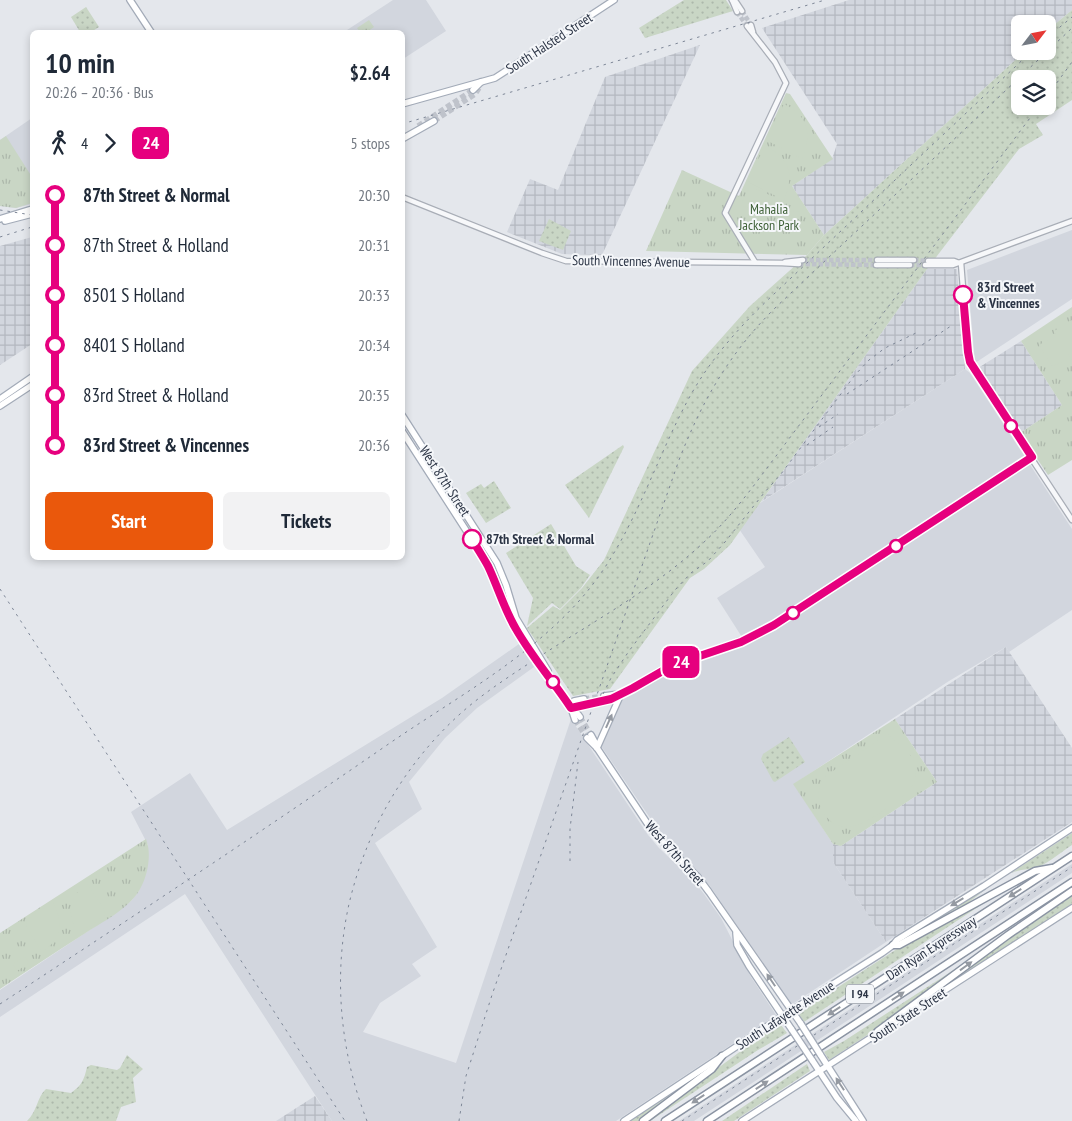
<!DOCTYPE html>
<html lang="en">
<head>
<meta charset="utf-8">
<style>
  body { margin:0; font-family:"PT Sans Narrow",sans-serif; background:#f2f2f3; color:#1f2937; height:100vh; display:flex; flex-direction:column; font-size:19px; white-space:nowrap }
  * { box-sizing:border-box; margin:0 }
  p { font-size:16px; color:#747a83 }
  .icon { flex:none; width:28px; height:28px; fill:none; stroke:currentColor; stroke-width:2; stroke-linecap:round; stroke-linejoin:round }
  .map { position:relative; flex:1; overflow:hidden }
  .details { position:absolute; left:30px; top:30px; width:375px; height:530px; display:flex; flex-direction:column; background:#fff; border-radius:8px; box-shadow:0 2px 8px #0003 }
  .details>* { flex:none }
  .badge { padding:0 10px; border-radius:8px; font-size:18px; line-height:32px }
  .needle { width:32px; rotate:58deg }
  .fabs { position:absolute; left:1011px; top:15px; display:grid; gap:10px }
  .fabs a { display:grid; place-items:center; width:45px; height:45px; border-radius:8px; background:#fff; box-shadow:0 2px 8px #0003; font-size:25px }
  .map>.badge { position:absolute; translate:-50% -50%; box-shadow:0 0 0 2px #fff }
  .legs { display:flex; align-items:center; gap:8px; height:55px; padding:0 15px; font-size:16px }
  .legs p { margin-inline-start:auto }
  .overview { display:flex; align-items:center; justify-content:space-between; height:85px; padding:0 15px }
  h1 { font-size:28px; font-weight:600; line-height:38px }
  .cta { display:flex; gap:10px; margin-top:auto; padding:10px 15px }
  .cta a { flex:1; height:58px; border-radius:8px; background:#ea580c; color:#fff; font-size:20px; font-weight:600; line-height:58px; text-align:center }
  .cta a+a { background:#f2f2f3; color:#1f2937 }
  ul { padding:0 15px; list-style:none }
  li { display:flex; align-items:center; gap:18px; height:50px; font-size:19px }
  li i { display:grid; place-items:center; width:8px; height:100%; margin:0 6px; background:currentColor }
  li i::after { content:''; width:12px; height:12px; margin:-6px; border:4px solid; border-radius:50%; background:#fff }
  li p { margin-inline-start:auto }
  li:first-child i { background:linear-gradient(#0000 50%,currentColor 0) }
  li:last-child i { background:linear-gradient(currentColor 50%,#0000 0) }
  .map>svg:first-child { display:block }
  .built { fill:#d2d6de }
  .industrial { fill:url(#industrial-grid) }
  .grass { fill:url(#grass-dots); fill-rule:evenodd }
  .park { fill:url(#park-tufts) }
  .garden { fill:#c9d6c5 }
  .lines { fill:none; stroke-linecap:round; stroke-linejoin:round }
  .minor-tunnel { stroke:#bfc3cb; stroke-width:4.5; stroke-dasharray:4.5 2; stroke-linecap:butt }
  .major-tunnel { stroke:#bfc3cb; stroke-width:5.5; stroke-dasharray:5.5 3; stroke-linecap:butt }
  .minor-casing { stroke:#a9aeb7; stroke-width:7 }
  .major-casing { stroke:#a3abb8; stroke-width:8 }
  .highway-casing { stroke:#8b94a3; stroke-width:9 }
  .minor { stroke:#f7f8fa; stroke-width:4.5 }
  .major { stroke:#fff; stroke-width:5.5 }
  .highway { stroke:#fff; stroke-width:6 }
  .rail { stroke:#7d8696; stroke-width:1; stroke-dasharray:2.5 5; stroke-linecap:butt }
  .major-bridge-casing { stroke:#a3abb8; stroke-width:8; stroke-linecap:butt }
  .major-bridge { stroke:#fff; stroke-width:5.5 }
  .oneway { fill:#959aa2 }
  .line-1-casing { stroke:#fff; stroke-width:11 }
  .line-1 { stroke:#e6007e; stroke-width:8 }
  .stop-1-dot { fill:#fff; stroke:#e6007e; stroke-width:2.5 }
  .labels { text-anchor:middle; stroke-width:4; stroke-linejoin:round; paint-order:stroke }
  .shield { fill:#f4f6f9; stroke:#676e7b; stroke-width:1 }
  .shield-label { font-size:12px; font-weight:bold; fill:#2b3445 }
  .street-label { font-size:14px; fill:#2b3445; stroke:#f4f6f9 }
  .park-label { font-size:14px; fill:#3f6138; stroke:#f4f6f9 }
  .stop-label { font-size:14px; font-weight:bold; fill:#2b3445; stroke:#f4f6f9; text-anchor:start }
</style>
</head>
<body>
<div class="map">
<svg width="1072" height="1121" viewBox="0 0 1072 1121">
  <defs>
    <pattern id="industrial-grid" width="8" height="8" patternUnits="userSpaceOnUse" patternTransform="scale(1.25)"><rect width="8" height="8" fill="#d2d6de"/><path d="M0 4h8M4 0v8" fill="none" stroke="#b4b8c0"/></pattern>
    <pattern id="grass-dots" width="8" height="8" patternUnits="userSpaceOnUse" patternTransform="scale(1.25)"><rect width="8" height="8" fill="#c9d6c5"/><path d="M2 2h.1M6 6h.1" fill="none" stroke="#adb8ab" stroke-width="1.8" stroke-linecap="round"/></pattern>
    <pattern id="park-tufts" width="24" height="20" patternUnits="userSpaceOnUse" patternTransform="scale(1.25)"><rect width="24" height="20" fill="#c9d6c5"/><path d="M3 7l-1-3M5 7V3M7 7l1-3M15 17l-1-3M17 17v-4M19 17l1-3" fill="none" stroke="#adb8ab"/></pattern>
  </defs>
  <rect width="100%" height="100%" fill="#e4e7ec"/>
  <g class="built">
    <path d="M393 0H426L446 31 403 59 402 32H344Z"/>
    <path d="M32 118V204L16 208 0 206V140Z"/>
    <path d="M1072 230V299L975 363 967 270Z"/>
    <path d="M965 369 970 373 1072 529V610L1009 652 1006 647 949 681 794 784 833 844V862L886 942 791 1005 710 886 659 831 601 746 621 699 632 694 673 670 747 645 717 598 765 567 739 529 757 505Z"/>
    <path d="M519 644 534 667 477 708 445 738 409 782 422 809 375 843 437 947 412 964 421 976 380 1003 363 1032 456 1063 571 719 648 835 659 848 693 880 704 894 721 918 751 977 776 1015 616 1121H332L185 894 0 1017V990L112 915 131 901 139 891 148 845 131 812 190 773 227 830 442 698Z"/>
    <path d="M1072 864V873L830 1032 694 1121H679Z"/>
  </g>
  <g class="industrial">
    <path d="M849 0H1072V10L1048 30V24H1020V51H1025L824 235 792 186 832 159 837 144 762 28Z"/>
    <path d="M700 45 602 255 562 254 507 232 530 179 558 190 605 77Z"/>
    <path d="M32 237V344L0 365V246Z"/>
    <path d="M927 269H957L965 369 761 502Z"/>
    <path d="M1021 341 1062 405 1020 433 978 368Z"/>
    <path d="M1006 647 1072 748V822L886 942 833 862V844L841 846 937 782 895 719Z"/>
    <path d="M315 1096 332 1121H276Z"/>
  </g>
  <g class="grass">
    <path d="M684 0H726L733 11 645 38 639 28Z"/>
    <path d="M86 7 99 27 91 32H80L71 17Z"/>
    <path d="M1072 10V100L1036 124 1043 135 1019 149 927 269 730 545 704 569 690 578 610 689 573 696 527 628 553 606 560 610 582 588 604 560 692 371 750 306 807 255 824 235 1025 51H1048V30ZM1020 79H1048V106H1020Z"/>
    <path d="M549 219 571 231 563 250 539 241Z"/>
    <path d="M623 445 624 447 589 518 565 485Z"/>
    <path d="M494 481 511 508 486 523 466 493 481 484 484 488Z"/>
    <path d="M551 524 576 566 590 575 581 588 560 609 552 603 527 626 533 598 506 553Z"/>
    <path d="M789 737 805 762 775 782 773 781 761 759 763 754Z"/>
    <path d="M1072 833V845C1061 852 1050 862 1038 867 1029 870 1020 869 1011 873Z"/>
    <path d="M986 889 964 906 920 929Z"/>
    <path d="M1072 895V904L919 1004 990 951Z"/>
    <path d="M986 900 987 901 804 1022 799 1015 812 1004 903 945Z"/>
    <path d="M969 960 869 1034 829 1060 824 1052 844 1041Z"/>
    <path d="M777 1024 781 1025 787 1033 758 1050 650 1121H647Z"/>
    <path d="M127 1055 143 1069 133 1078 136 1102 121 1107 116 1121H27C37 1112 37 1097 46 1089L71 1093C82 1085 84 1080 87 1067L91 1065 117 1070 120 1068Z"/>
    <path d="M807 1064 810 1071 734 1121H722Z"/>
    <path d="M683 1087V1088L640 1121H630Z"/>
  </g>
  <g class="park">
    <path d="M369 20 374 27 367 32H360L357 28Z"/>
    <path d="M786 93 790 94 833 159 792 186 824 235 807 255 646 251 682 170 739 196Z"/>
    <path d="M6 136 32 177V203L16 208 0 206V140Z"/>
    <path d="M1072 307V460L1048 475 1020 433 1062 405 1021 341Z"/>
    <path d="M895 719 937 782 841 846 833 844 793 784Z"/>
    <path d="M146 839C152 854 148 876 139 891 127 910 102 922 84 934 56 952 28 970 0 989V933Z"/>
  </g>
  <g class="garden">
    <path d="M784 104C809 116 812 134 802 159L768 141 767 139Z"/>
    <path d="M765 146C791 158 794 176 784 200L750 183 748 180Z"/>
    <path d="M750 186 774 197 765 216 741 205Z"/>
    <path d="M784 211 800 212 799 219 784 218Z"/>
    <rect x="784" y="220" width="15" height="7"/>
    <path d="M1072 320V360L1068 354 1061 363 1052 366 1039 345 1056 335 1054 331Z"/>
    <path d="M888 734C893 741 899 743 905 749 919 762 920 781 906 794 883 810 843 849 822 810 817 801 817 790 822 781L821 779Z"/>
    <path d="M87 884 105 911 104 916 78 934C67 913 67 898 87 884Z"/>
    <path d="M53 902C63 923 63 938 42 952L26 926 27 920Z"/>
    <path d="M25 956 29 963 17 971 13 964Z"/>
  </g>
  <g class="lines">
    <g class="minor-tunnel">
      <path d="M742 11 751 25"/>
      <path d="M737 12 747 26"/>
      <path d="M803 260H877"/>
      <path d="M914 260 928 261"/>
      <path d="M799 264 876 265"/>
      <path d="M910 265H925"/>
    </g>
    <g class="major-tunnel">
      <path d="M434 121 475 94 479 88"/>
      <path d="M418 126 473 90"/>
      <path d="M584 699 604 696"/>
      <path d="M582 704 603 701"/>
      <path d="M580 717 591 735"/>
      <path d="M575 720 587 738"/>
    </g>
    <g class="minor-casing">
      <g id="minor">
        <path d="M732 0 736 2 742 11"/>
        <path d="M732 0 737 12"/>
        <path d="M751 25 753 32"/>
        <path d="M747 26 775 62 786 83 725 213 755 262"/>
        <path d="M402 197 542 253 566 261 782 263 799 264"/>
        <path d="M877 260H914"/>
        <path d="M928 261H954L959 263"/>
        <path d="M785 262 803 260"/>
        <path d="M961 263 968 352 972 368 1072 520"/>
        <path d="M876 265H910"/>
        <path d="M925 265H953L1072 221"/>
      </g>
    </g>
    <g class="major-casing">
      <g id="major">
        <path d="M130 0 151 32"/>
        <path d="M473 90 481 82"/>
        <path d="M402 104 495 78 614 0"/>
        <path d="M402 139 434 121"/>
        <path d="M0 219 32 209"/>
        <path d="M5 221 32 214"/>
        <path d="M0 399 32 377"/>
        <path d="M0 406 32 385"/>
        <path d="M402 415 497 563 506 585 516 618 548 671"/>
        <path d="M402 431 480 552C494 578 502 607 518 632 534 658 552 681 569 705 572 710 577 712 580 717"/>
        <path d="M604 696 619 694"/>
        <path d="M603 701C630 695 649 674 674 664 706 651 740 644 770 627L1031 457"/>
        <path d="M571 708 574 701 584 699"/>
        <path d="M571 708 575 720"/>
        <path d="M571 708 582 704"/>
        <path d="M591 735 597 746"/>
        <path d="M587 738 597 748 653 832 697 876 709 892 801 1024"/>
        <path d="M597 748 621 694"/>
        <path d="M736 933 737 945 749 966 792 1030"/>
        <path d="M820 1054 863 1121"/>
        <path d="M812 1060 837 1098 856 1121"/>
        <path d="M624 1121 778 1019 882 953 893 945 897 940 984 886 1072 828"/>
        <path d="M742 1121 1072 908"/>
      </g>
    </g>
    <g class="highway-casing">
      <g id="highway">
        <path d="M893 945H899L1035 871 1052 868"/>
        <path d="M872 1038 878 1031 1008 935 1072 891"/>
        <path d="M643 1121 704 1075 712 1069 722 1056"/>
        <path d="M665 1121 1072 856"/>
        <path d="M707 1121 1072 882"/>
      </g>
    </g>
    <use href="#minor" class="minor"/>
    <use href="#major" class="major"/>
    <use href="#highway" class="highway"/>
    <g class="rail">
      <path d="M1048 37 1072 17"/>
      <path d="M1048 95 1072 62"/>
      <path d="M402 124 825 0"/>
      <path d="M0 210 32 215"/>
      <path d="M0 237 32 227"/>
      <path d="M847 394 951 326"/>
      <path d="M819 427 838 414"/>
      <path d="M807 445 833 427"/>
      <path d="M0 589 345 1121"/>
      <path d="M603 694 611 678 629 651 675 590 691 573 708 561 725 542 764 493 781 474 855 375 869 360 885 348 918 332"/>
      <path d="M570 861V829L578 762"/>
      <path d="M0 1004C131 918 261 832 390 743 454 699 526 660 579 601 632 542 652 466 689 398 711 358 741 325 774 294L1032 51"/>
      <path d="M367 1121C340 1052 333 976 349 904 367 827 408 758 468 707 492 687 519 670 545 653 598 619 657 586 703 543 722 526 737 507 752 488L1039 106"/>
      <path d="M459 1121 466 1076 492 995 679 460C702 401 729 354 774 309L1072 28"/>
      <path d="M682 1121 1072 867"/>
    </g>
    <g class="major-bridge-casing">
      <g id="major-bridge">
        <path d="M801 1024 820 1054"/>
        <path d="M792 1030 812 1060"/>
      </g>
    </g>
    <use href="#major-bridge" class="major-bridge"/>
  </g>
  <defs><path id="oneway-solid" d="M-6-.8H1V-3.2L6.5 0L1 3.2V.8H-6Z" transform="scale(1.25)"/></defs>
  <g class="oneway">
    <use href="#oneway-solid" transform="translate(609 721) rotate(-66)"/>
    <use href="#oneway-solid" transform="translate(1015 893) rotate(147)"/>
    <use href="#oneway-solid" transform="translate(957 902) rotate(149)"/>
    <use href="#oneway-solid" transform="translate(966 966) rotate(-36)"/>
    <use href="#oneway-solid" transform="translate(771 980) rotate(-124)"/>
    <use href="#oneway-solid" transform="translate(898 996) rotate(-33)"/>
    <use href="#oneway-solid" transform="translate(834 1011) rotate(147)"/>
    <use href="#oneway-solid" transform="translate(840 1084) rotate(-123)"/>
    <use href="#oneway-solid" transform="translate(762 1085) rotate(-33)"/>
    <use href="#oneway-solid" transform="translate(698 1099) rotate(147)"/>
  </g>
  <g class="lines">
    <g class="line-1-casing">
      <path id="line-1" d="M472 539C477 548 483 557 488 566 498 587 504 609 516 629 532 657 553 681 571 708L611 699 633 688 673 665 741 642 774 625 1032 457 970 362 968 352 963 295"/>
    </g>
    <use href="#line-1" class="line-1"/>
  </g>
  <g class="stop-1-dot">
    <circle cx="963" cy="295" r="9"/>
    <circle cx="1011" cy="426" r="6"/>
    <circle cx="472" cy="539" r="9"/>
    <circle cx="896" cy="546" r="6"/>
    <circle cx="793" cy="613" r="6"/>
    <circle cx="553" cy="682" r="6"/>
  </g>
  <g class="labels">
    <rect class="shield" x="846" y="984.5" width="28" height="19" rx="4"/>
    <g class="shield-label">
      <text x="860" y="998">I 94</text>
    </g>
    <g class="street-label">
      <text transform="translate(549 43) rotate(-33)" y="5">South Halsted Street</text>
      <text transform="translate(631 261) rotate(1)" y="5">South Vincennes Avenue</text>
      <text transform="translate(445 481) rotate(57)" y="5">West 87th Street</text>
      <text transform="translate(675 853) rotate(48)" y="5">West 87th Street</text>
      <text transform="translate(931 948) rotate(-33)" y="5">Dan Ryan Expressway</text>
      <text transform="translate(785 1015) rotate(-33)" y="5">South Lafayette Avenue</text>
      <text transform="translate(908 1015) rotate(-33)" y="5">South State Street</text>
    </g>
    <g class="park-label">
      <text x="769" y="214">Mahalia<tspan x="769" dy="16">Jackson Park</tspan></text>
    </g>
    <g class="stop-label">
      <text x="977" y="292">83rd Street<tspan x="977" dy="16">&amp; Vincennes</tspan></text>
      <text x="486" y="544">87th Street &amp; Normal</text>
    </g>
  </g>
</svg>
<div class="fabs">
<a><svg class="needle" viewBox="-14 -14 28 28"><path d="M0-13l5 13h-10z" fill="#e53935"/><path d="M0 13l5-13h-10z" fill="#747a83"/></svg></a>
<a><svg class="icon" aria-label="layers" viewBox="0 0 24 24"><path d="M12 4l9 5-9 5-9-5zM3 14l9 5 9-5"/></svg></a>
</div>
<b class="badge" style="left:681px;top:662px;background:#e6007e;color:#fff">24</b>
<section class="details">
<div class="overview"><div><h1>10 min</h1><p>20:26 – 20:36 · Bus</p></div><b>$2.64</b></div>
<div class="legs"><svg class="icon" aria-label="walk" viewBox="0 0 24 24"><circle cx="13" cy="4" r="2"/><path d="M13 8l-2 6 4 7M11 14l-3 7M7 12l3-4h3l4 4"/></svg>4<svg class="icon" aria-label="forward" viewBox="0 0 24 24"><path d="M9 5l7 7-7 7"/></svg><b class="badge" style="background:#e6007e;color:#fff">24</b><p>5 stops</p></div>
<ul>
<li><i style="color:#e6007e"></i><b>87th Street &amp; Normal</b><p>20:30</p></li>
<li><i style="color:#e6007e"></i><span>87th Street &amp; Holland</span><p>20:31</p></li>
<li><i style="color:#e6007e"></i><span>8501 S Holland</span><p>20:33</p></li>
<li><i style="color:#e6007e"></i><span>8401 S Holland</span><p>20:34</p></li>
<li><i style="color:#e6007e"></i><span>83rd Street &amp; Holland</span><p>20:35</p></li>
<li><i style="color:#e6007e"></i><b>83rd Street &amp; Vincennes</b><p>20:36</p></li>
</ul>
<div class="cta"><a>Start</a><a>Tickets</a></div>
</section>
</div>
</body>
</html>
